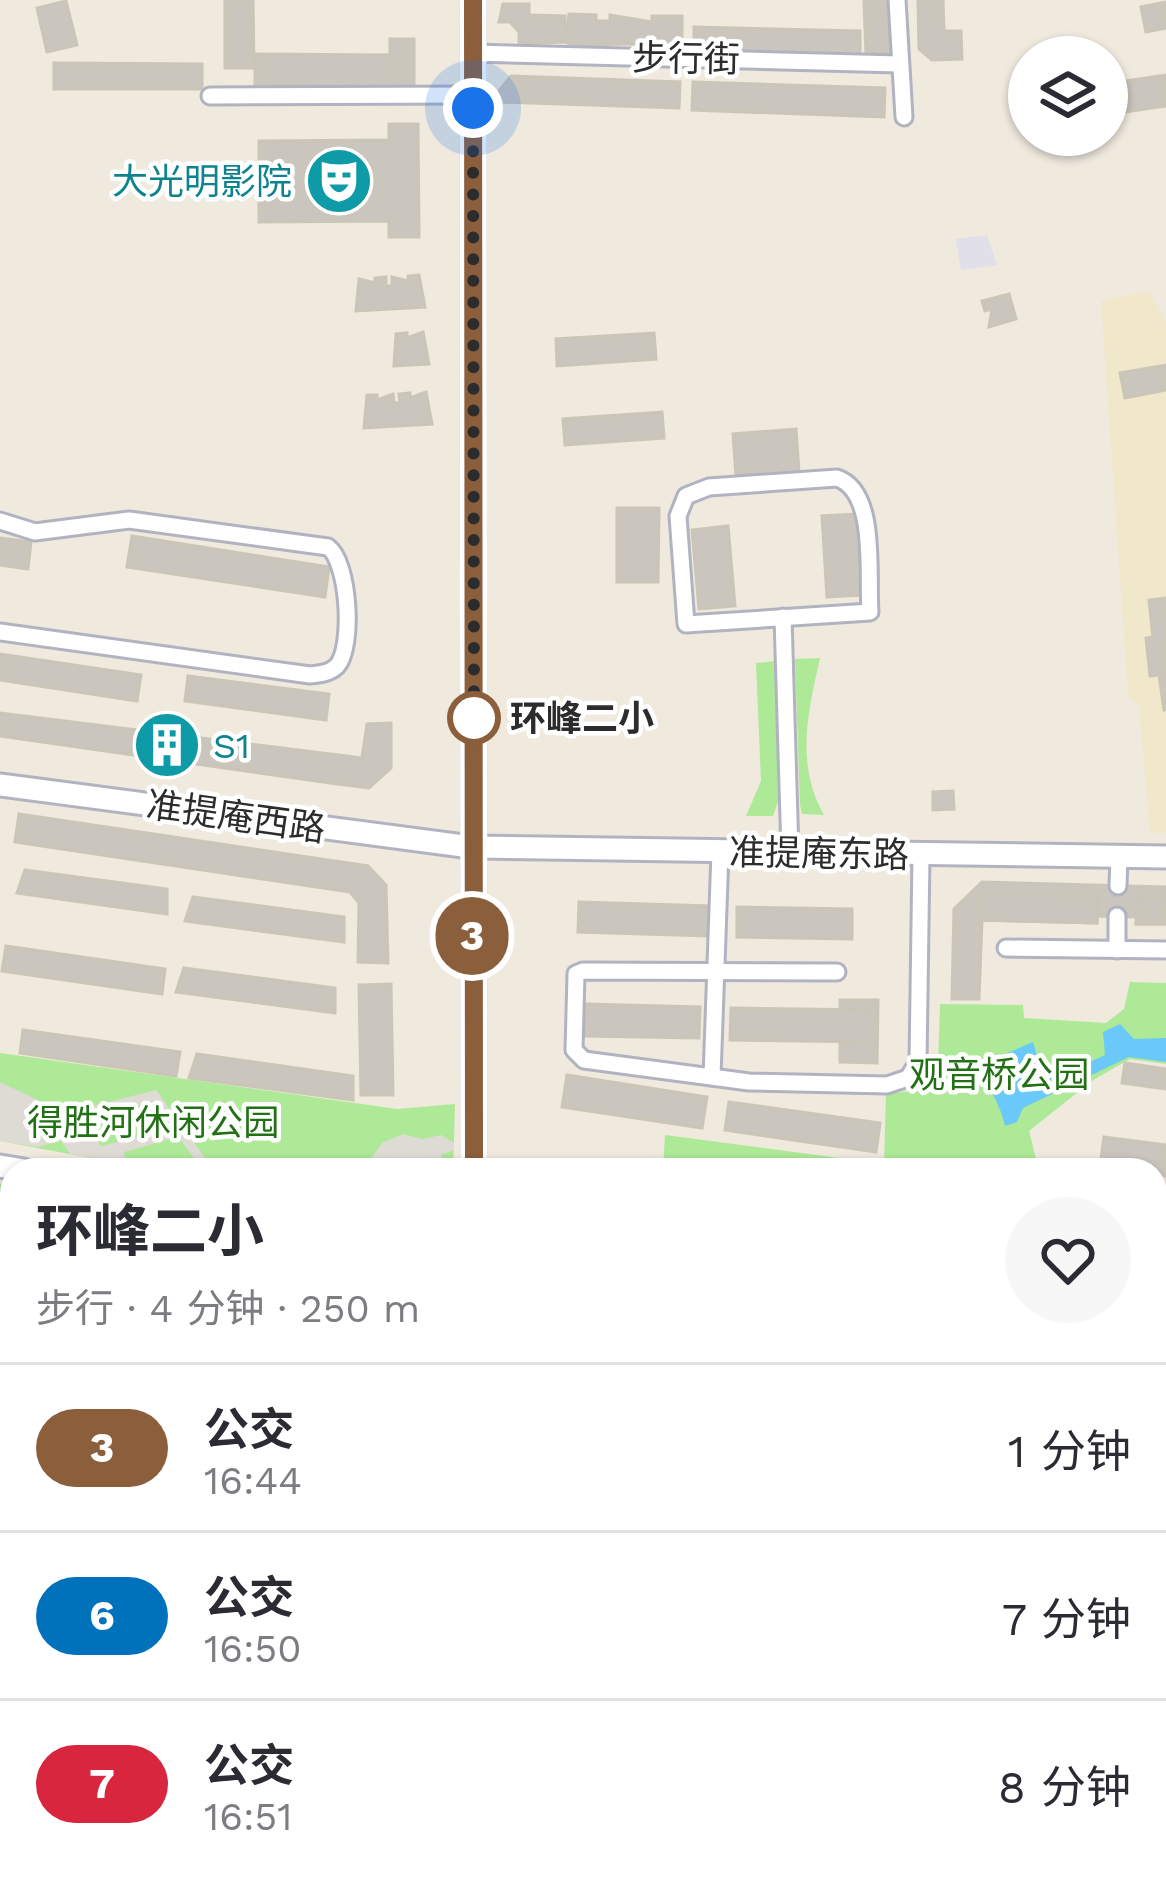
<!DOCTYPE html>
<html lang="zh">
<head>
<meta charset="utf-8">
<style>
  body { margin:0; font-family:"Work Sans","Noto Sans SC",sans-serif; background:#f7f7f7; color:#2b2b33; height:100vh; display:flex; flex-direction:column; font-size:45px; white-space:nowrap }
  * { box-sizing:border-box; margin:0 }
  p { font-size:39px; color:#7c7c81 }
  .icon { flex:none; width:66px; height:66px; fill:none; stroke:currentColor; stroke-width:2; stroke-linecap:round; stroke-linejoin:round }
  .map { position:relative; flex:1; overflow:hidden }
  .sheet { position:absolute; left:0px; top:1158px; width:1167px; height:735px; display:flex; flex-direction:column; background:#fff; border-radius:36px 36px 0 0; box-shadow:0 3px 9px #0004 }
  .sheet>* { flex:none }
  .badge { padding:0 24px; border-radius:39px; font-size:42px; line-height:78px }
  .buttons { position:absolute; left:1008px; top:36px; display:grid; gap:24px }
  .buttons a { display:grid; place-items:center; width:120px; height:120px; border-radius:50%; background:#fff; box-shadow:0 3px 9px #0004; font-size:60px }
  .you { position:absolute; width:60px; height:60px; margin:-30px; border:9px solid #fff; border-radius:50%; background:#1a73e8; box-shadow:0 0 0 18px #1a73e833 }
  .map>.badge { position:absolute; translate:-50% -50%; box-shadow:0 0 0 6px #fff }
  .round { display:grid; place-items:center; flex:none; width:126px; height:126px; border-radius:63px; background:#f7f7f7 }
  .summary { display:flex; align-items:center; justify-content:space-between; height:204px; padding:0 36px }
  h1 { font-size:57px; font-weight:700; line-height:90px }
  ul { padding:0; list-style:none }
  li { display:flex; align-items:center; gap:36px; height:168px; padding:0 36px; border-top:3px solid #e1e1e2 }
  li div { flex:1 }
  li b { display:block; font-size:45px }
  li em { font-style:normal }
  li .badge { min-width:132px; font-weight:700; text-align:center }
  .map>svg:first-child { display:block }
  .industrial { fill:#e1dfe7 }
  .education { fill:#f1e8cc }
  .green { fill:#ade997 }
  .plaza { fill:#dedbd5; fill-rule:evenodd }
  .water { fill:#6ac9f8 }
  .building { fill:#cac5bd; stroke:#cbc5b7; stroke-width:3 }
  .lines { fill:none; stroke-linecap:round; stroke-linejoin:round }
  .street-casing { stroke:#b2b3c1; stroke-width:21 }
  .secondary-casing { stroke:#b2b3c1; stroke-width:27 }
  .street { stroke:#fff; stroke-width:15 }
  .secondary { stroke:#fff; stroke-width:21 }
  .line-casing { stroke:#fff; stroke-width:27 }
  .line { stroke:#8b5e3c; stroke-width:18 }
  .walk { stroke:#2c2c2c; stroke-width:12; stroke-dasharray:0 21.6 }
  .stop-dot { fill:#fff; stroke:#8b5e3c; stroke-width:6 }
  .labels { text-anchor:middle; stroke-width:9; stroke-linejoin:round; paint-order:stroke }
  .street-label { font-size:36px; fill:#2c2c2c; stroke:#fff }
  .culture-label { font-size:36px; fill:#0d838f; stroke:#fff; text-anchor:end }
  .stop-label { font-size:36px; font-weight:bold; fill:#2c2c2c; stroke:#fff; text-anchor:start }
  .park-label { font-size:36px; fill:#227115; stroke:#fff }
</style>
</head>
<body>
<div class="map">
<svg width="1166" height="1891" viewBox="0 0 1166 1891">
  <rect width="100%" height="100%" fill="#efe9de"/>
  <path class="industrial" d="M987 235 997 265 961 270 956 239Z"/>
  <path class="education" d="M1149 291 1166 323V833H1150L1139 707 1128 694 1101 301Z"/>
  <g class="green">
    <path d="M820 658C808 713 795 763 824 815L802 814 800 805 795 659Z"/>
    <path d="M776 661 778 802 773 816H746L761 781 756 663Z"/>
    <path d="M1130 982 1166 983V1064L1130 1059 1093 1080 1029 1131 1039 1170H663L665 1135 884 1164 886 1094 920 1090 938 1068 940 1004 1023 1005 1024 1018 1106 1023 1124 1009Z"/>
    <path d="M0 1053 397 1109 455 1104 453 1170H155L0 1141Z"/>
    <path d="M0 1184 12 1186V1374L0 1371Z"/>
    <path d="M1155 1349 1166 1350V1714L1155 1710Z"/>
  </g>
  <g class="plaza">
    <path d="M0 1082 65 1113 156 1090 214 1170H203L178 1137 124 1152 126 1164 70 1154 61 1141 37 1147 0 1141ZM154 1101 172 1128 101 1146 82 1120Z"/>
    <path d="M403 1134 422 1139 441 1135 454 1143V1150L441 1155 442 1170 394 1159 378 1170H363L382 1143Z"/>
  </g>
  <g class="water">
    <path d="M1120 1024 1134 1039 1166 1038V1062L1129 1057 1023 1108 1017 1122 1005 1126C1000 1102 986 1086 982 1064L1033 1042 1039 1063 1054 1073 1061 1067 1073 1070 1105 1055 1103 1032Z"/>
    <path d="M0 1239 12 1241V1333L0 1330Z"/>
    <path d="M1155 1444 1166 1448V1739L1155 1758Z"/>
  </g>
  <g class="building">
    <path d="M225 0H253L254 68H225Z"/>
    <path d="M864 0H887L889 53 866 54Z"/>
    <path d="M918 0H943L944 31H961L962 59 932 60 919 49Z"/>
    <path d="M66 1 77 45 47 52 37 8Z"/>
    <path d="M1166 2V28L1146 32 1141 7Z"/>
    <path d="M503 4H529V15L565 16V42L519 44V32L510 22H499Z"/>
    <path d="M569 14 596 15V21H610V15L652 22V16H682V43L574 45 565 42Z"/>
    <path d="M694 27 860 31V55L694 50Z"/>
    <rect x="390" y="39" width="24" height="48"/>
    <path d="M255 54 390 55V87L255 86Z"/>
    <path d="M54 63 202 64V89H54Z"/>
    <path d="M1166 75V106L1124 112 1119 82Z"/>
    <path d="M511 76 680 82 679 108 497 102 498 92Z"/>
    <path d="M693 82 885 88 884 117 692 110Z"/>
    <path d="M389 124H418L419 237H389V221L259 222V141L389 140Z"/>
    <path d="M419 275 425 307 356 311 359 279 375 283V278L386 277V286H392V277L408 281V276Z"/>
    <path d="M1009 294 1016 319 989 327 992 309 985 311 982 301Z"/>
    <path d="M423 332 429 364 394 366 396 334 407 333V338Z"/>
    <path d="M654 333 656 359 557 366 556 339Z"/>
    <path d="M1166 365V390L1125 398 1120 373Z"/>
    <path d="M426 392 432 424 364 428 367 395H377V400L393 394 394 403H400L399 394 410 393V398Z"/>
    <path d="M662 412 664 438 565 445 563 419Z"/>
    <path d="M796 429 799 472 736 477 733 434Z"/>
    <path d="M617 508H659L658 582H617Z"/>
    <path d="M856 514 862 595 827 597 822 516Z"/>
    <path d="M728 526 735 606 699 609 692 530Z"/>
    <path d="M132 536 329 567 325 597 127 567Z"/>
    <path d="M0 538 31 542 28 569 0 565Z"/>
    <path d="M1166 598V709L1164 710 1159 675 1150 676 1146 638 1153 637 1149 600Z"/>
    <path d="M0 654 141 675 137 701 0 680Z"/>
    <path d="M188 676 329 694 326 720 185 701Z"/>
    <path d="M0 713 362 758 367 724 391 723V768L369 788 330 783 0 736Z"/>
    <path d="M953 791 954 809 933 810V792Z"/>
    <path d="M19 814 368 866 386 885 388 963 358 962 359 903 350 892 15 842Z"/>
    <path d="M25 870 167 889V914L17 893Z"/>
    <path d="M982 882 1166 887V924H1136L1137 917 1097 916V923L982 920 979 999H952L954 909Z"/>
    <path d="M978 893 1098 896 1097 923 978 920Z"/>
    <path d="M1137 896 1166 897V924H1136Z"/>
    <path d="M193 897 344 917V942L185 921Z"/>
    <path d="M579 902 710 906 709 936 578 932Z"/>
    <path d="M737 907 852 909V939L737 937Z"/>
    <path d="M6 946 165 969 162 994 2 971Z"/>
    <path d="M184 968 335 988V1013L176 992Z"/>
    <path d="M391 984 393 1095H361L359 985Z"/>
    <path d="M840 1000H878L877 1063 840 1062Z"/>
    <path d="M585 1004 700 1007 699 1038 585 1036Z"/>
    <path d="M731 1008 871 1010V1042L730 1040Z"/>
    <path d="M23 1030 180 1052 176 1076 20 1053Z"/>
    <path d="M197 1054 353 1076V1100L189 1078Z"/>
    <path d="M1125 1063 1166 1069V1089L1122 1083Z"/>
    <path d="M567 1075 707 1097 702 1128 562 1107Z"/>
    <path d="M729 1102 880 1123 876 1152 725 1130Z"/>
    <path d="M1104 1137 1166 1145V1176L1100 1166Z"/>
    <path d="M1155 1215 1166 1217V1258L1155 1256Z"/>
    <path d="M3 1702 12 1703V1730L2 1729Z"/>
    <path d="M1 1764 12 1765V1792H1Z"/>
    <rect x="0" y="1828" width="12" height="29"/>
  </g>
  <g class="lines">
    <g class="street-casing">
      <g id="street">
        <path d="M897 0 904 117"/>
        <path d="M473 53 899 64"/>
        <path d="M210 96 473 95"/>
        <path d="M837 478C878 492 867 575 870 612L686 624 678 516 686 496 709 487Z"/>
        <path d="M0 521 35 532 129 520 328 547C349 562 354 647 337 666 330 673 320 674 310 675L0 632"/>
        <path d="M783 617 790 853"/>
        <path d="M1118 886 1119 857"/>
        <path d="M1006 948 1166 950"/>
        <path d="M1117 950V916"/>
        <path d="M837 972 583 971 576 974 574 1050 584 1060 749 1082 887 1085 908 1078 918 1062 921 855"/>
        <path d="M712 1077 720 852"/>
        <path d="M0 1377 12 1379"/>
        <path d="M0 1565H12"/>
        <path d="M1155 1809 1166 1789"/>
        <path d="M120 1891 121 1881"/>
        <path d="M1122 1891 1123 1881"/>
      </g>
    </g>
    <g class="secondary-casing">
      <g id="secondary">
        <path d="M473 0 474 1170"/>
        <path d="M0 785 471 847 1166 857"/>
        <path d="M0 1166 24 1170"/>
        <path d="M1155 1331 1166 1333"/>
        <path d="M1155 1739 1166 1744"/>
        <path d="M474 1881V1891"/>
      </g>
    </g>
    <use href="#street" class="street"/>
    <use href="#secondary" class="secondary"/>
  </g>
  <g class="lines">
    <g class="line-casing">
      <path id="line" d="M473 0 474 1170"/>
    </g>
    <use href="#line" class="line"/>
    <path class="walk" d="M473 108 474 718"/>
  </g>
  <defs>
    <g id="theatre-disc" transform="scale(3.45)"><circle r="9.5" fill="#0f9aa8" stroke="#fff"/><path d="M-5-5.5Q0-4 5-5.5V0Q5 5 0 6Q-5 5-5 0ZM-3.3-2.5H-1v1.5H-3.3ZM1-2.5H3.3v1.5H1ZM-2.8 1Q0 5.5 2.8 1Z" fill="#fff"/></g>
    <g id="building-disc" transform="scale(3.45)"><circle r="9.5" fill="#0f9aa8" stroke="#fff"/><path d="M-4-6H4V6H1V3H-1V6H-4ZM-2.5-4.3h1.7v1.8h-1.7ZM.8-4.3h1.7v1.8H.8ZM-2.5-1h1.7V.8h-1.7ZM.8-1h1.7V.8H.8Z" fill="#fff"/></g>
  </defs>
  <g fill-rule="evenodd">
    <use href="#theatre-disc" x="339" y="181"/>
    <use href="#building-disc" x="167" y="745"/>
  </g>
  <circle class="stop-dot" cx="474" cy="718" r="24"/>
  <g class="labels">
    <g class="street-label">
      <text transform="translate(686 58) rotate(1)" y="13">步行街</text>
      <text transform="translate(236 816) rotate(8)" y="13">准提庵西路</text>
      <text transform="translate(819 853) rotate(1)" y="13">准提庵东路</text>
    </g>
    <g class="culture-label">
      <text x="292" y="194">大光明影院</text>
      <text x="213" y="758" text-anchor="start">S1</text>
    </g>
    <g class="stop-label">
      <text x="510" y="731">环峰二小</text>
    </g>
    <g class="park-label">
      <text x="999" y="1087">观音桥公园</text>
      <text x="153" y="1135">得胜河休闲公园</text>
    </g>
  </g>
</svg>
<div class="buttons">
<a><svg class="icon" aria-label="layers" viewBox="0 0 24 24"><path d="M12 4l9 5-9 5-9-5zM3 14l9 5 9-5"/></svg></a>
</div>
<div class="you" style="left:473px;top:108px"></div>
<b class="badge" style="left:472px;top:936px;background:#8b5e3c;color:#fff">3</b>
<section class="sheet">
<div class="summary"><div><h1>环峰二小</h1><p>步行 · 4 分钟 · 250 m</p></div><a class="round"><svg class="icon" aria-label="heart" viewBox="0 0 24 24"><path d="M12 20l-8-8c-3-5 5-10 8-4 3-6 11-1 8 4z"/></svg></a></div>
<ul>
<li><span class="badge" style="background:#8b5e3c;color:#fff">3</span><div><b>公交</b><p>16:44</p></div><em>1 分钟</em></li>
<li><span class="badge" style="background:#0072bc;color:#fff">6</span><div><b>公交</b><p>16:50</p></div><em>7 分钟</em></li>
<li><span class="badge" style="background:#d7263d;color:#fff">7</span><div><b>公交</b><p>16:51</p></div><em>8 分钟</em></li>
</ul>
</section>
</div>
</body>
</html>
